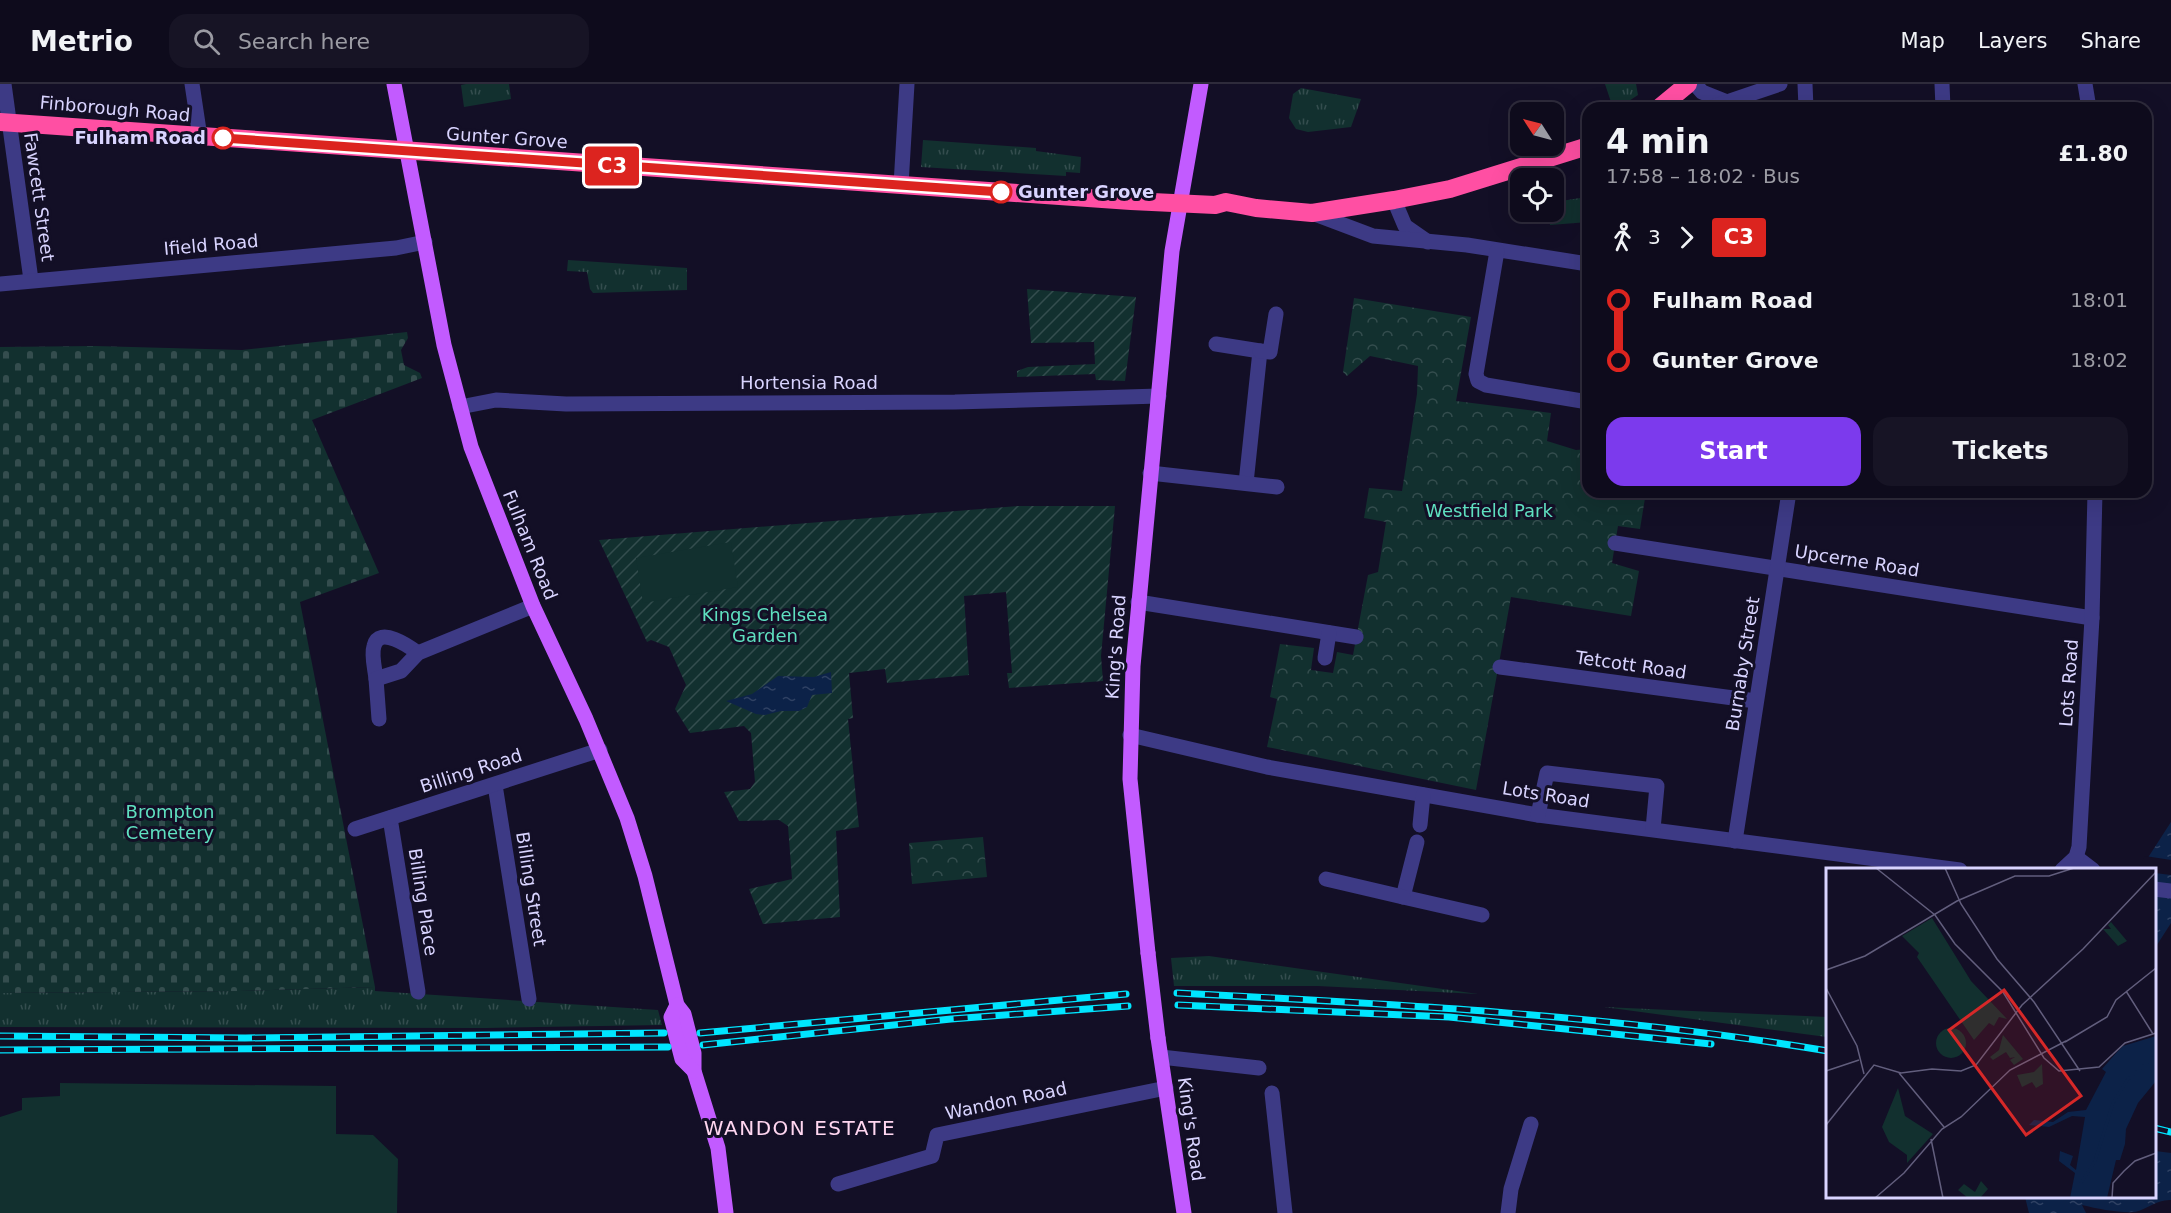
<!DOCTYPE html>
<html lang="en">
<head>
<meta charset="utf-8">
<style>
  body { margin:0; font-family:"DejaVu Sans",sans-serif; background:#171425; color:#f1f3f6; height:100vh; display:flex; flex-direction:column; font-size:22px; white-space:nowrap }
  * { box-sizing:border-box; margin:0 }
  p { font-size:20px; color:#9b9ba3 }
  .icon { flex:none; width:33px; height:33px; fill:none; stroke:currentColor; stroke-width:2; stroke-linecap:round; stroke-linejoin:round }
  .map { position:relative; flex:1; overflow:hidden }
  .drawer { position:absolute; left:1582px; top:18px; width:570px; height:396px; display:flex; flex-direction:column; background:#0e0b1c; border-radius:18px; box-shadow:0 6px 24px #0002,0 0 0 2px #2e2b3b }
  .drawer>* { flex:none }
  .badge { padding:0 12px; border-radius:4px; font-size:21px; line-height:39px }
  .needle { width:39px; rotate:306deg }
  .controls { position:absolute; left:1510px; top:18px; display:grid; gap:12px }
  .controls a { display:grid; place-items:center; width:54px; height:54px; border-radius:12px; background:#0e0b1c; box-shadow:0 6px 24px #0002,0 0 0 2px #2e2b3b; font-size:30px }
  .map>.badge { position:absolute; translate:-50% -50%; box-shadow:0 0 0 3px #fff }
  .legs { display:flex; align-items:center; gap:9px; height:66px; padding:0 24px; font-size:20px }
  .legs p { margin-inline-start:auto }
  .summary { display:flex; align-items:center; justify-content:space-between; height:102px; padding:0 24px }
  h1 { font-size:33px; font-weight:700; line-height:45px }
  .primary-button { display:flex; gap:12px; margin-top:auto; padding:12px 24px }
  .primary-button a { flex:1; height:69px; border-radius:18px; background:#7c3aed; color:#fff; font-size:24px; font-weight:700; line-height:69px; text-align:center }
  .primary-button a+a { background:#171425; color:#f1f3f6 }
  ul { padding:0 24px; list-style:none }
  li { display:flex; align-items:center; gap:21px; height:60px; font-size:22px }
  li i { display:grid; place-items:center; width:9px; height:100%; margin:0 8px; background:currentColor }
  li i::after { content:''; width:15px; height:15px; margin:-8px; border:4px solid; border-radius:50%; background:#0e0b1c }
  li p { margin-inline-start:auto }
  li:first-child i { background:linear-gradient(#0000 50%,currentColor 0) }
  li:last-child i { background:linear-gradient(currentColor 50%,#0000 0) }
  header { display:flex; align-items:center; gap:36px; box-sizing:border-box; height:84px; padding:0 30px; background:#0e0b1c; border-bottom:2px solid #2e2b3b }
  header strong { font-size:28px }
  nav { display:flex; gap:33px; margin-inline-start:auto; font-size:21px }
  .search { width:420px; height:54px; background:#171425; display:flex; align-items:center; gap:15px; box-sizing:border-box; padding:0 21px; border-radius:18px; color:#9b9ba3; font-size:22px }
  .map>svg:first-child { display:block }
  .grass { fill:url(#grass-tufts) }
  .cemetery { fill:url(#cemetery-stones) }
  .park { fill:url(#park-crowns) }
  .garden { fill:url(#garden-furrows) }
  .pitch { fill:#12302f }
  .water { fill:url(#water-ripples) }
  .pier { fill:#130f26 }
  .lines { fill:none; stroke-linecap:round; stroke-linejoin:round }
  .minor { stroke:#3d3a85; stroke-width:15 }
  .major { stroke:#c25bff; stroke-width:15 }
  .highway { stroke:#ff4fa3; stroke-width:18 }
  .rail-casing { stroke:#00e5ff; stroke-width:7 }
  .rail { stroke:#130f26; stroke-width:4.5; stroke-dasharray:14; stroke-linecap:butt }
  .major-bridge { stroke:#c25bff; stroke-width:15 }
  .line-1-casing { stroke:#fff; stroke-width:14 }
  .line-1 { stroke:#dc241f; stroke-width:9 }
  .stop-1-dot { fill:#fff; stroke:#dc241f; stroke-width:3 }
  .labels { text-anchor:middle; stroke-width:6; stroke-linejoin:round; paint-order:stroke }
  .street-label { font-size:18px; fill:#d9d4ff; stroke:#130f26 }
  .stop-label { font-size:18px; font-weight:bold; fill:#d9d4ff; stroke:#130f26; text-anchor:end }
  .park-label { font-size:18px; fill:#5fe0c0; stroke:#130f26 }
  .neighbourhood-label { font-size:20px; letter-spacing:1.5px; fill:#ffd6f0; stroke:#130f26 }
  .inset-river { fill:none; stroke:#0c2248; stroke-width:3 }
  .inset-road { fill:none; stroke:#625e7d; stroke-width:1.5 }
  .view { fill:#d62828; fill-opacity:0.15; stroke:#d62828; stroke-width:3 }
  .inset-edge { fill:none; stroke:#d9d4ff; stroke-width:3 }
</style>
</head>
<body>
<header>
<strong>Metrio</strong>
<div class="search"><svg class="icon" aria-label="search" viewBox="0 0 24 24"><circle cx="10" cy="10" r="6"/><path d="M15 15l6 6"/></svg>Search here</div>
<nav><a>Map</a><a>Layers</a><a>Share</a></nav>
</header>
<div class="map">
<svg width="2171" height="1129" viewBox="0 0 2171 1129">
  <defs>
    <pattern id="grass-tufts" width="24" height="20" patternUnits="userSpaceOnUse" patternTransform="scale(1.5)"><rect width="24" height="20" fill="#12302f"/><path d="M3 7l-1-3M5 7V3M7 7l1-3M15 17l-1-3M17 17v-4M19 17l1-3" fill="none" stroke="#344d4e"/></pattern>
    <pattern id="cemetery-stones" width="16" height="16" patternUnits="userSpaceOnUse" patternTransform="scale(1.5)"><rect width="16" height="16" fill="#12302f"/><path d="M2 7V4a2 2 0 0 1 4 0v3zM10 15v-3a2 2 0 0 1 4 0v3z" fill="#344d4e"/></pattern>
    <pattern id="park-crowns" width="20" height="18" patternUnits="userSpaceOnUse" patternTransform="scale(1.5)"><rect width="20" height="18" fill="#12302f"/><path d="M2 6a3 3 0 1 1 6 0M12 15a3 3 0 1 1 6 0" fill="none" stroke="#344d4e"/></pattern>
    <pattern id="garden-furrows" width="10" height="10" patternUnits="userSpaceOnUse" patternTransform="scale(1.5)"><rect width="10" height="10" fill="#12302f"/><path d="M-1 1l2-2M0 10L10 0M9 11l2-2" fill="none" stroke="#344d4e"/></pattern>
    <pattern id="water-ripples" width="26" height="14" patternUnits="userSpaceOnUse" patternTransform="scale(1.5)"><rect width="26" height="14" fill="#0c2248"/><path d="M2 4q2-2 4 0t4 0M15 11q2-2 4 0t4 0" fill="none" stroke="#2f4163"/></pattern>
  </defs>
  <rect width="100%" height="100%" fill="#130f26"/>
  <g class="grass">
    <path d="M466 0H509L511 15 464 23 461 1Z"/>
    <path d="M1605 0H1636L1638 11 1618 24H1613Z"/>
    <path d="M1301 4 1361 15 1351 43 1308 48 1296 45 1289 34 1293 10Z"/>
    <path d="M923 56 1036 64V67L1081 73 1080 89 1066 88V92L921 83Z"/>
    <path d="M1587 113 1588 138 1550 141 1549 128H1554V118Z"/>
    <path d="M568 176 687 184V206L593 209 590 205 587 188 567 187Z"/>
    <path d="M1209 872 1478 910 1318 902H1174L1171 874Z"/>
    <path d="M375 903V907L658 926 662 941 485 944 0 943V909L239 907Z"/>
    <path d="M1604 923 1827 933V953L1804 950Z"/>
  </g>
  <path class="cemetery" d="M407 248 408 254 401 266 404 281 420 289 422 294 312 336 379 489 300 518 375 903 239 907 0 909V263L95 262 242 266Z"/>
  <g class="park">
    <path d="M1354 214 1471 233 1456 317 1551 329 1547 357 1576 366 1588 365V408H1646L1640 445 1618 442 1612 479 1639 487 1631 532 1511 513 1476 706 1267 663 1277 615 1270 613 1280 560 1314 564 1311 586 1333 589 1337 568 1353 571 1368 491 1378 488 1386 438 1364 434 1369 404 1402 407 1417 310 1418 282 1370 272 1347 292 1343 288Z"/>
    <path d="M983 753 987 793 912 800 909 759Z"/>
  </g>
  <g class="garden">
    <path d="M1027 205 1136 213 1125 297 1096 296 1095 290 1017 293V287L1028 283 1095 280 1094 258 1031 259Z"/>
    <path d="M1018 422H1115L1101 572 1103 597 1009 604 1007 589H1012L1006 508 964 512 969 591 887 599 885 585 849 589 853 634 848 635 859 743 836 747 840 833 763 840 749 805 792 795 788 742 779 736 739 737 724 708 750 705 755 698 751 649 744 642 690 649 675 625 686 601 669 563 651 556 647 558 599 456Z"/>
  </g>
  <g class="pitch">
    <path d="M731 458 738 503 643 519 636 474Z"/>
    <path d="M60 999 336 1002V1050L373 1051 398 1075 397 1129H0V1033L22 1026V1014L60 1012Z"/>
  </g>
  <g class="water">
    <path d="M831 588 832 609 812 611 807 623 799 627H781L765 631 756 630 726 617 752 610 778 592 814 593Z"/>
    <path d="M2171 738V839L2155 864 2154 786H2140Z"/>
    <path d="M2155 1067 2171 1069V1116C2158 1115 2147 1125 2135 1128 2118 1129 2099 1125 2082 1121L2086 1129H2029L2025 1113 2154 1112Z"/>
  </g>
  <path class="pier" d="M2145 772 2171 776V791L2155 789 2154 786H2137Z"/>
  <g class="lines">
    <g class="minor">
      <path d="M4 0 31 196"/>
      <path d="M192 0 200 53"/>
      <path d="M1695 0 1702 8 1727 18"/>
      <path d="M1805 0 1806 24"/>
      <path d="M1942 0 1943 24"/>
      <path d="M2085 0 2089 24"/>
      <path d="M1709 24 1780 0"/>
      <path d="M901 101 907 0"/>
      <path d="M1394 116 1405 142 1428 158"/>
      <path d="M1312 129 1373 152 1467 161 1588 180"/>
      <path d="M1497 167 1476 290 1478 297 1486 301 1588 318"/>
      <path d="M0 200 396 164 425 158"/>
      <path d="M1216 260 1260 267 1246 399"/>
      <path d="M1260 267 1270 268 1276 230"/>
      <path d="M460 323 496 316 566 320 955 318 1159 312"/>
      <path d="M1150 389 1277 403"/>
      <path d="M1615 459 2092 534"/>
      <path d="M1138 518 1356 553"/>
      <path d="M1325 574 1329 549"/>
      <path d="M1500 583 1756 617"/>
      <path d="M376 595C375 585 371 571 374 562 379 541 410 563 418 569"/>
      <path d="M379 635 376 595 401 587 418 569 533 522"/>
      <path d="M1130 651 1267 683 1538 731 1960 786"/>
      <path d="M495 701 529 915"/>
      <path d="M1538 731 1547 689 1657 702 1653 745"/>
      <path d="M390 734 418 908"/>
      <path d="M1420 741 1423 711"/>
      <path d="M355 745 600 666"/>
      <path d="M1735 757 1789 408"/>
      <path d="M1417 758 1403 813 1482 831"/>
      <path d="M2076 773 2093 786"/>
      <path d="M2062 786 2076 773 2079 763 2092 534 2095 408"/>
      <path d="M1326 795 1403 813"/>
      <path d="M2154 805 2171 807"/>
      <path d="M1161 973 1259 984"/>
      <path d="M1272 1009 1285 1129"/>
      <path d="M838 1100 932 1072 937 1051 1166 1004"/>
      <path d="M1508 1129 1511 1105 1531 1040"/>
    </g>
    <g class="major">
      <path d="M394 0 444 261 471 363 533 522 586 635 627 734 645 792 677 921 684 930 694 969V987L718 1064 726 1129"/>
      <path d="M1148 869 1130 695 1133 582 1172 167 1201 0"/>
      <path d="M677 921 671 933 682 975 694 987"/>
      <path d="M1158 954 1184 1129"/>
    </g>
    <g class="highway">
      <path d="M1659 24 1688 0"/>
      <path d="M0 38 1131 117 1215 121 1226 118 1256 124 1312 129 1394 116 1450 105 1588 62"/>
    </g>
    <g class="rail-casing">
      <g id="rail">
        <path d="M1177 909C1395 920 1613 931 1828 967"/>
        <path d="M1178 921 1449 933 1711 960"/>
        <path d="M700 949 1126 910"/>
        <path d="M0 952 245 954 664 949"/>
        <path d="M703 961 951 935 1128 922"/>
        <path d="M0 966 668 963"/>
        <path d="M2154 1044 2171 1048"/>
      </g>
    </g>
    <use href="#rail" class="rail"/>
    <path class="major-bridge" d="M1148 869 1158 954"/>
  </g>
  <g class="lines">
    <g class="line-1-casing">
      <path id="line-1" d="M223 54 1001 108"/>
    </g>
    <use href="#line-1" class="line-1"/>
  </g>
  <g class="stop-1-dot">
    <circle cx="223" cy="54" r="10"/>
    <circle cx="1001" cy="108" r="10"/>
  </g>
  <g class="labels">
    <g class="street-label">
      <text transform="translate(115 25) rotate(5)" y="6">Finborough Road</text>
      <text transform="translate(507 54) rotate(4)" y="6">Gunter Grove</text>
      <text transform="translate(39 113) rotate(82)" y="6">Fawcett Street</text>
      <text transform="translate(211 161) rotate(-5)" y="6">Ifield Road</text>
      <text x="809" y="305">Hortensia Road</text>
      <text transform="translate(530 461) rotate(68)" y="6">Fulham Road</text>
      <text transform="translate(1857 477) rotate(9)" y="6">Upcerne Road</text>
      <text transform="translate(1116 563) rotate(-86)" y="6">King's Road</text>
      <text transform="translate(1743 580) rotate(-81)" y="6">Burnaby Street</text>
      <text transform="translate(1631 581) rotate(8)" y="6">Tetcott Road</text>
      <text transform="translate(2069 599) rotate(-86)" y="6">Lots Road</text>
      <text transform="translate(471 687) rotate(-18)" y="6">Billing Road</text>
      <text transform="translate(1546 711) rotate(9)" y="6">Lots Road</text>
      <text transform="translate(531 805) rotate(81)" y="6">Billing Street</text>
      <text transform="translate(423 818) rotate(81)" y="6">Billing Place</text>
      <text transform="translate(1006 1017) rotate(-12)" y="6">Wandon Road</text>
      <text transform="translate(1191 1045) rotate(82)" y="6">King's Road</text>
    </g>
    <g class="stop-label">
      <text x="206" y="60">Fulham Road</text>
      <text x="1018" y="114" text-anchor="start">Gunter Grove</text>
    </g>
    <g class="park-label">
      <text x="1489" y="433">Westfield Park</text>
      <text x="765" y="537">Kings Chelsea<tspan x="765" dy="21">Garden</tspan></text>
      <text x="170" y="734">Brompton<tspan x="170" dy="21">Cemetery</tspan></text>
    </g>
    <g class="neighbourhood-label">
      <text x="800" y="1051">WANDON ESTATE</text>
    </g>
  </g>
  <g transform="translate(1826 784)">
    <rect width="330" height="330" fill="#130f26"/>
    <path d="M106 50 145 113 181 151 173 149 168 158 163 155 148 172 91 89 93 85 76 68Z" fill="#12302f"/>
    <path d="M216 196 217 216 210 220 206 214 196 219 191 207 208 204ZM72 220 79 248 107 266 81 295V287L63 274 56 259ZM155 313 162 321 154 330H142L132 322 138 316 149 324Z" fill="#12302f"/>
    <path d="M285 54 301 73 292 78 277 61H285L282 57ZM177 167 197 191 188 197 184 192 189 189 184 190 180 184 167 192 164 189 173 182Z" fill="#12302f"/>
    <path d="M110 175a15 15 0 1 1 30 0a15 15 0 1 1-30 0Z" fill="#12302f"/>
    <path d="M330 168V213L312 235 300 261 299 276 294 292H290L281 330H244L249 305 233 293 234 283 247 288 244 297 250 302 259 249 246 248 223 259 203 257 208 252 227 254 242 244 260 242 280 204 276 201 291 184 297 178Z" fill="#0c2248"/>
    <path class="inset-river" d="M255 330V315L269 293 287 235 302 211 330 187"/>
    <path class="inset-road" d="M50 0 109 47 129 76 177 124 218 190 233 203 273 199 299 175 330 165M119 0 135 36 171 91 208 134 254 203M0 102 39 88 131 33 189 8H223L248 0M0 120 31 178 38 206M300 123 327 166M239 174 281 149 290 132 330 100M0 203 33 192M73 205 118 259M0 257 48 197 75 205 106 201 135 203 150 197 196 137 257 81 330 4M105 271 117 330M49 330 78 305 116 261 135 249 184 202 240 173M286 330 287 315 298 303 309 293 330 285"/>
    <path class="view" d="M178 122 255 228 200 267 123 162Z"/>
    <rect width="330" height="330" class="inset-edge"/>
  </g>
</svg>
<div class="controls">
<a><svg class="needle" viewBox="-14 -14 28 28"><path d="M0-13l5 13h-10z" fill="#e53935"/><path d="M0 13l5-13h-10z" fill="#9b9ba3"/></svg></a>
<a><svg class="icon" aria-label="locate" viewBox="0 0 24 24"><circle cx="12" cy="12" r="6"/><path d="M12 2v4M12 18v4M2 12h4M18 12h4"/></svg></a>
</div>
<b class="badge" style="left:612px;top:82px;background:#dc241f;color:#fff">C3</b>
<section class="drawer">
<div class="summary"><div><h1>4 min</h1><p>17:58 – 18:02 · Bus</p></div><b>£1.80</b></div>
<div class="legs"><svg class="icon" aria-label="walk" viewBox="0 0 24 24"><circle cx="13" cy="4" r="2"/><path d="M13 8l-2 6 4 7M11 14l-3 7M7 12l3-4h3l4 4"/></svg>3<svg class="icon" aria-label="forward" viewBox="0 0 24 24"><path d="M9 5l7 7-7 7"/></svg><b class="badge" style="background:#dc241f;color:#fff">C3</b></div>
<ul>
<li><i style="color:#dc241f"></i><b>Fulham Road</b><p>18:01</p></li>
<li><i style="color:#dc241f"></i><b>Gunter Grove</b><p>18:02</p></li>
</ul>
<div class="primary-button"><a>Start</a><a>Tickets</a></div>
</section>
</div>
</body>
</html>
